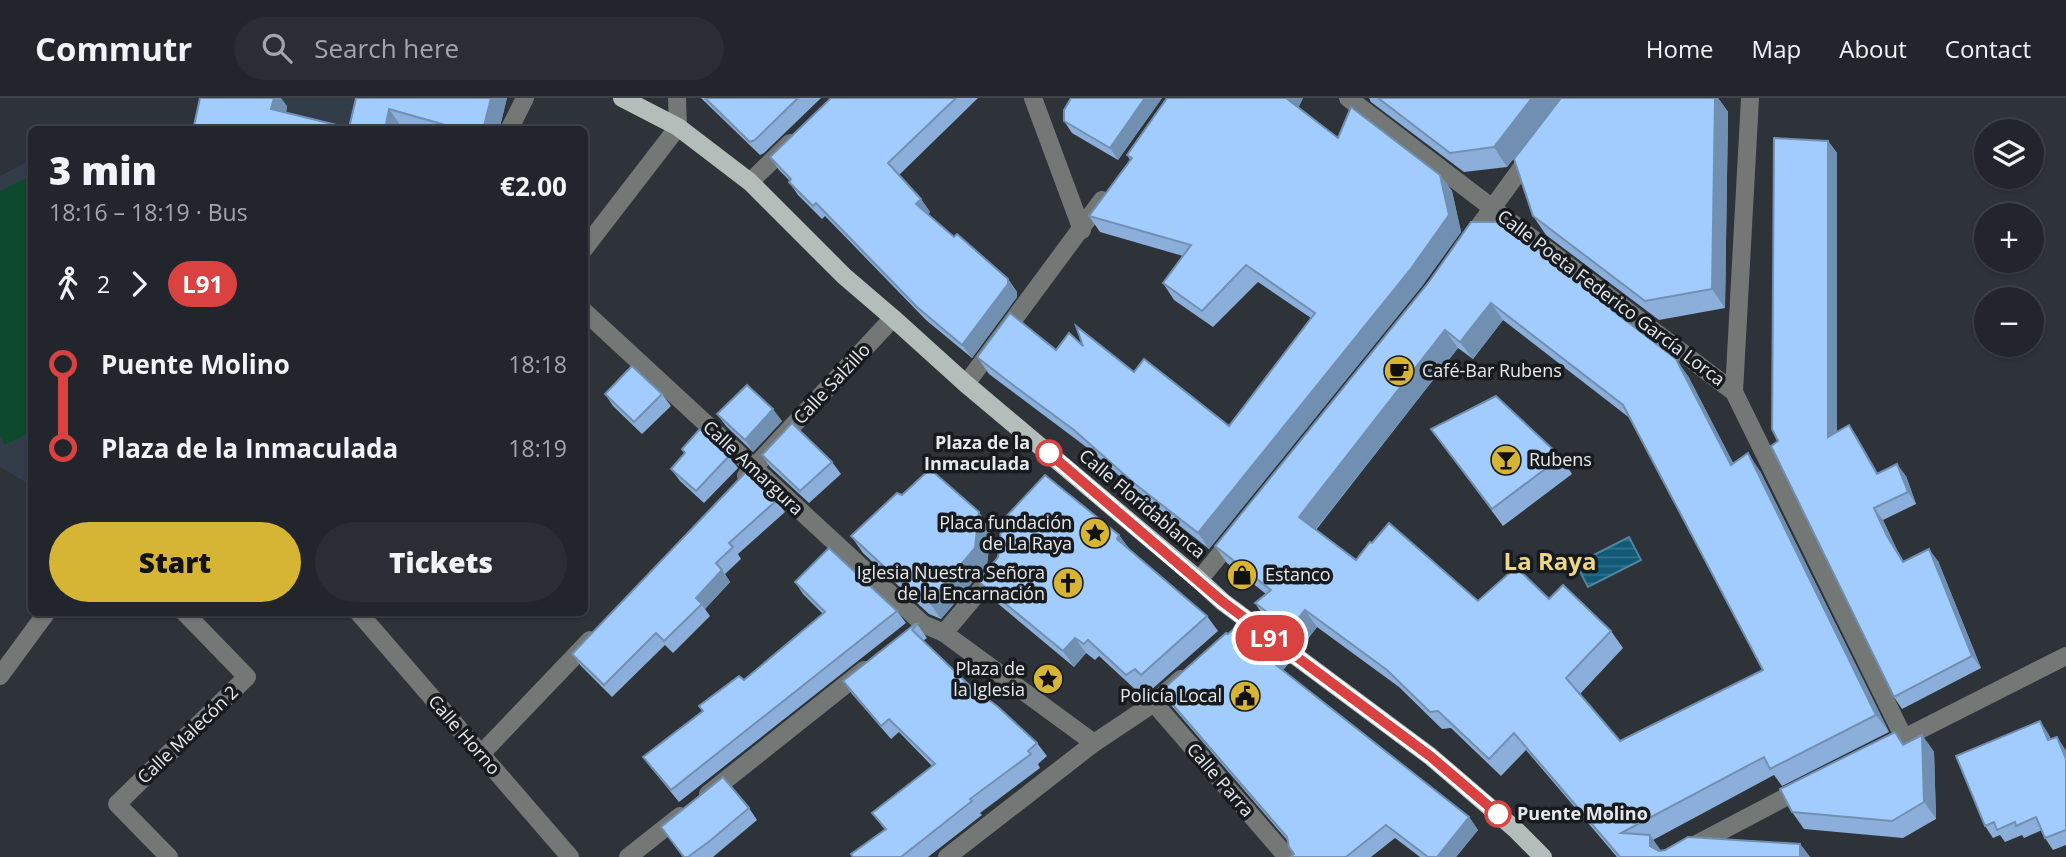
<!DOCTYPE html>
<html lang="en">
<head>
<meta charset="utf-8">
<style>
  body { margin:0; font-family:"Open Sans",sans-serif; background:#2a2e34; color:#f1f3f6; height:100vh; display:flex; flex-direction:column; font-size:26px; white-space:nowrap }
  * { box-sizing:border-box; margin:0 }
  p { font-size:23px; color:#a2a5a9 }
  .icon { flex:none; width:38px; height:38px; fill:none; stroke:currentColor; stroke-width:2; stroke-linecap:round; stroke-linejoin:round }
  .map { position:relative; flex:1; overflow:hidden }
  .panel { position:absolute; left:28px; top:28px; width:560px; height:490px; display:flex; flex-direction:column; background:#22262c; border-radius:10px; box-shadow:0 2px 5px #0004,0 0 0 2px #3f4348 }
  .panel>* { flex:none }
  .badge { padding:0 14px; border-radius:23px; font-size:24px; line-height:46px }
  .tools { position:absolute; left:1974px; top:21px; display:grid; gap:14px }
  .tools a { display:grid; place-items:center; width:70px; height:70px; border-radius:50%; background:#22262c; box-shadow:0 2px 5px #0004,0 0 0 2px #3f4348; font-size:35px }
  .map>.badge { position:absolute; translate:-50% -50%; box-shadow:0 0 0 4px #fff }
  .legs { display:flex; align-items:center; gap:10px; height:77px; padding:0 21px; font-size:23px }
  .legs p { margin-inline-start:auto }
  .headline { display:flex; align-items:center; justify-content:space-between; height:119px; padding:0 21px }
  h1 { font-size:38px; font-weight:800; line-height:52px }
  .primary-button { display:flex; gap:14px; margin-top:auto; padding:14px 21px }
  .primary-button a { flex:1; height:80px; border-radius:42px; background:#d6b534; color:#111; font-size:28px; font-weight:800; line-height:80px; text-align:center }
  .primary-button a+a { background:#2a2e34; color:#f1f3f6 }
  ul { padding:0 21px; list-style:none }
  li { display:flex; align-items:center; gap:24px; height:84px; font-size:26px }
  li i { display:grid; place-items:center; width:10px; height:100%; margin:0 9px; background:currentColor }
  li i::after { content:''; width:18px; height:18px; margin:-9px; border:5px solid; border-radius:50%; background:#22262c }
  li p { margin-inline-start:auto }
  li:first-child i { background:linear-gradient(#0000 50%,currentColor 0) }
  li:last-child i { background:linear-gradient(currentColor 50%,#0000 0) }
  header { display:flex; align-items:center; gap:42px; box-sizing:border-box; height:98px; padding:0 35px; background:#22262c; border-bottom:2px solid #3f4348 }
  header strong { font-size:33px }
  nav { display:flex; gap:38px; margin-inline-start:auto; font-size:24px }
  .search { width:490px; height:63px; background:#2a2e34; display:flex; align-items:center; gap:18px; box-sizing:border-box; padding:0 24px; border-radius:38px; color:#a2a5a9; font-size:26px }
  .map>svg:first-child { display:block }
  .built { fill:#333d49 }
  .grass { fill:#0c492f }
  .water { fill:url(#water-rules); stroke:#50859b; stroke-width:2 }
  .lines { fill:none; stroke-linecap:round; stroke-linejoin:round }
  .minor { stroke:#737877; stroke-width:18 }
  .major { stroke:#b3bdba; stroke-width:18 }
  .wall { fill:#8bafda; fill-rule:evenodd }
  .shaded-wall { fill:#718fb1 }
  .building { fill:#a2ccfd; stroke:#718fb1; stroke-width:2; fill-rule:evenodd }
  .line-1-casing { stroke:#fff; stroke-width:16 }
  .line-1 { stroke:#da4241; stroke-width:10 }
  .stop-1-dot { fill:#fff; stroke:#da4241; stroke-width:3.5 }
  .labels { text-anchor:middle; stroke-width:7; stroke-linejoin:round; paint-order:stroke }
  .street-label { font-size:18px; fill:#e6e9ee; stroke:#181b1e }
  .poi-label { font-size:18px; fill:#e6e9ee; stroke:#181b1e; text-anchor:end }
  .stop-label { font-size:18px; font-weight:bold; fill:#e6e9ee; stroke:#181b1e; text-anchor:end }
  .district-label { font-size:24px; font-weight:bold; fill:#edd689; stroke:#181b1e }
</style>
</head>
<body>
<header>
<strong>Commutr</strong>
<div class="search"><svg class="icon" aria-label="search" viewBox="0 0 24 24"><circle cx="10" cy="10" r="6"/><path d="M15 15l6 6"/></svg>Search here</div>
<nav><a>Home</a><a>Map</a><a>About</a><a>Contact</a></nav>
</header>
<div class="map">
<svg width="2066" height="759" viewBox="0 0 2066 759">
  <defs>
    <pattern id="water-rules" width="6" height="5" patternUnits="userSpaceOnUse" patternTransform="scale(1.75)"><rect width="6" height="5" fill="#105a77"/><path d="M0 2.5h6" fill="none" stroke="#33728b"/></pattern>
  </defs>
  <rect width="100%" height="100%" fill="#2e333a"/>
  <g class="built">
    <path d="M199 0H507L499 31 193 32 199 6Z"/>
    <path d="M31 62V387L0 369V78Z"/>
  </g>
  <path class="grass" d="M31 78V334L5 347 0 338V93Z"/>
  <path class="water" d="M1629 439 1641 462 1588 489 1576 466Z"/>
  <g class="lines">
    <g class="minor">
      <path d="M1033 0 1082 132"/>
      <path d="M1348 0 1734 294 1904 640"/>
      <path d="M509 32 525 0"/>
      <path d="M750 84 790 45"/>
      <path d="M1469 142 1533 54"/>
      <path d="M584 151 678 29 677 0"/>
      <path d="M584 213 923 526 944 535 1094 645"/>
      <path d="M966 286 1102 102"/>
      <path d="M1734 294 1750 0"/>
      <path d="M746 378 893 220"/>
      <path d="M1199 482 1235 438"/>
      <path d="M358 514 570 759"/>
      <path d="M944 535 998 471"/>
      <path d="M0 578 47 514"/>
      <path d="M1154 605 1287 759"/>
      <path d="M1894 645 2066 558"/>
      <path d="M481 656 590 542"/>
      <path d="M708 696 864 572"/>
      <path d="M169 759 117 706 247 579 184 514"/>
      <path d="M628 759 680 718"/>
      <path d="M947 759 1094 645 1154 605 1181 581"/>
      <path d="M1672 759 1803 690"/>
    </g>
    <path class="major" d="M622 0 678 29 750 84 844 178 893 220 966 286 1199 482 1223 504 1430 658 1515 731 1543 759"/>
  </g>
  <g class="wall">
    <path d="M356 0H507L499 32H414L401 28V32H193L287 8 286 15 349 30Z"/>
    <path d="M701 0H821L764 55 760 57Z"/>
    <path d="M831 0H978L899 77 921 101 930 114 928 116 954 139 1008 181 1017 194V199L972 260 926 222 825 118 822 121 798 97 789 84 790 83 779 72 770 59Z"/>
    <path d="M1162 0 1118 62 1072 35 1064 23Z"/>
    <path d="M1303 0 1298 10 1338 40 1440 77 1452 93 1461 134 1422 188 1209 451 1147 402 1085 348 989 276 978 260 1083 248 1134 274 1229 328 1311 220 1258 184 1213 229 1174 202 1163 185 1183 158 1100 134 1089 118 1130 62 1127 57Z"/>
    <path d="M1369 0H1561L1507 69 1464 74 1371 4Z"/>
    <path d="M1561 0H1718L1728 14 1725 210 1659 222 1546 137 1533 118Z"/>
    <path d="M1828 43 1837 55V334L1849 327 1857 339 1878 376 1906 378 1916 406 1883 422 1896 450 1904 464 1938 463 1981 570 1902 611 1894 599 1778 343Z"/>
    <path d="M1428 185 1617 211 1623 220 1688 278 1733 365 1760 373 1889 634 1782 688 1774 677 1653 742 1661 753 1800 746 1810 759H1617L1526 652 1501 678 1451 630 1442 631 1399 589 1317 529 1302 548 1267 523 1255 505 1266 496 1227 465 1215 448ZM1503 222 1631 321 1763 572 1620 643 1580 596 1623 550 1611 533 1549 501 1478 503 1356 462 1316 432 1458 250 1473 261Z"/>
    <path d="M584 227 589 233 584 237Z"/>
    <path d="M605 296H662L671 308 642 336 613 308Z"/>
    <path d="M717 316 782 323 753 354 726 328Z"/>
    <path d="M1431 331 1561 359 1572 376 1503 428Z"/>
    <path d="M682 351 729 358 738 370 704 405 680 383 671 371 685 355Z"/>
    <path d="M762 357 832 364 841 376 809 405 770 369Z"/>
    <path d="M777 402 785 414 738 456 741 461 725 476 730 484 705 511 710 518 673 555 665 547 612 599 581 568 572 556Z"/>
    <path d="M991 431 987 467 941 521 929 516 863 455 851 438Z"/>
    <path d="M1119 437 1130 452 1207 518 1218 533 1151 592 1146 586 1137 593 1099 558 1095 562 1086 555 1074 569 990 499 979 484Z"/>
    <path d="M795 484 897 513 906 525 679 704 652 671 643 659 744 582 823 516 803 496Z"/>
    <path d="M917 526 927 540 923 543 970 588 1037 645 1047 658 1038 666 1040 670 980 715 982 717 928 759H853L885 732 872 715 932 668 899 634 891 641 852 596 843 583Z"/>
    <path d="M1228 536 1279 553 1288 566 1283 572 1469 719 1478 732 1456 759H1420L1395 740 1371 759H1290L1294 756 1289 749 1287 742 1170 606 1161 593Z"/>
    <path d="M2040 623 2051 641 2057 639 2066 653V747L2053 752 2045 740 2042 732 2024 740 2022 737 2005 744 2000 737 1993 740 1985 728Z"/>
    <path d="M1922 637 1934 654 1936 721 1903 740 1804 731 1792 714 1904 647Z"/>
    <path d="M749 710 757 722 713 759H683L661 729Z"/>
  </g>
  <g class="shaded-wall">
    <path d="M274 0H281L287 8 283 28 271 11Z"/>
    <path d="M491 0H507L499 32H483Z"/>
    <path d="M1145 0H1162L1118 62 1110 50Z"/>
    <path d="M1285 0H1303L1296 15Z"/>
    <path d="M1532 0H1561L1507 69 1494 49Z"/>
    <path d="M1715 0H1718L1728 14 1725 210 1712 191Z"/>
    <path d="M389 11 401 28V32H385Z"/>
    <path d="M1828 43 1837 55V351L1828 339Z"/>
    <path d="M1440 77 1452 93 1461 134 1422 188 1209 451 1198 435Z"/>
    <path d="M921 101 930 114 926 119 916 106Z"/>
    <path d="M1008 181 1017 194V199L972 260 962 247Z"/>
    <path d="M1491 205 1503 222 1473 261 1460 244Z"/>
    <path d="M1445 232 1458 250 1311 437 1299 419Z"/>
    <path d="M1676 261 1688 278 1743 384 1731 367Z"/>
    <path d="M773 311 782 323 753 354 745 342Z"/>
    <path d="M1849 327 1857 339 1885 388 1877 376Z"/>
    <path d="M1748 355 1760 373 1889 634 1876 617Z"/>
    <path d="M1897 366 1906 378 1916 406 1908 394Z"/>
    <path d="M1874 410 1883 422 1896 450 1911 476 1887 438Z"/>
    <path d="M979 414 991 431 987 467 941 521 929 504Z"/>
    <path d="M1119 437 1130 452 1117 441Z"/>
    <path d="M1929 451 1938 463 1981 570 1972 558Z"/>
    <path d="M722 472 730 484 705 511 696 500Z"/>
    <path d="M1305 512 1317 529 1302 548 1290 531Z"/>
    <path d="M1075 540 1086 555 1074 569 1063 553Z"/>
    <path d="M1279 553 1288 566 1280 576 1271 563Z"/>
    <path d="M2040 623 2048 635 2057 654 2048 642Z"/>
    <path d="M1922 637 1934 654 1936 721 1924 704Z"/>
    <path d="M2057 639 2066 653V661Z"/>
    <path d="M1469 719 1478 732 1456 759H1437Z"/>
    <path d="M1650 737 1662 754 1650 748Z"/>
    <path d="M1800 746 1810 759H1800Z"/>
  </g>
  <g class="building">
    <path d="M200 0H274L271 11 349 30 356 0H491L483 32H463L389 11 385 32H193Z"/>
    <path d="M705 0H798L755 42 750 44Z"/>
    <path d="M831 0H956L888 65 921 101 916 106 954 139 957 136 1008 181V186L962 247 917 209 816 105 813 108 789 84 791 81 770 59Z"/>
    <path d="M1071 0H1145L1110 50 1064 23V12Z"/>
    <path d="M1167 0H1286L1338 40 1351 9 1440 77 1449 117 1410 172 1198 435 1135 386 1074 332 1017 290 978 260V258L1010 215 1056 252 1069 235 1083 248 1076 228 1134 274 1144 261 1229 328 1315 215 1246 167 1202 213 1163 185 1191 147 1089 118 1132 60 1127 57Z"/>
    <path d="M1378 0H1532L1494 49 1450 55Z"/>
    <path d="M1561 0H1715L1712 191 1645 203 1533 118 1514 61Z"/>
    <path d="M1774 40 1828 43V339L1849 327 1877 376 1897 366 1908 394 1874 410 1887 438 1903 464 1929 451 1972 558 1894 599 1771 348 1778 343 1772 331Z"/>
    <path d="M1471 124H1503L1617 211 1612 212 1676 261 1731 367 1748 355 1876 617 1770 671 1764 659 1621 735 1650 737V748L1659 753 1665 752 1688 739 1800 746V759H1620L1514 635 1489 661 1438 613 1430 614 1387 572 1305 512 1290 531 1255 505 1271 492 1215 448 1428 185ZM1491 205 1623 307 1763 572 1620 643 1566 580 1611 533 1563 487 1549 501 1516 469 1478 503 1389 425 1372 445 1370 444 1356 462 1299 419 1445 232 1460 244Z"/>
    <path d="M632 268 662 296 634 324 605 296Z"/>
    <path d="M747 287 773 311 745 342 717 316Z"/>
    <path d="M1496 298 1561 359 1492 411 1431 331Z"/>
    <path d="M792 325 832 364 800 393 762 357Z"/>
    <path d="M699 332H701L729 358 696 393 671 371 685 355 682 351Z"/>
    <path d="M930 371 979 414 975 450 929 504 917 499 851 438 897 395 902 397Z"/>
    <path d="M746 374 777 402 729 445 733 449 716 465 722 472 696 500 702 506 664 543 656 535 604 587 572 556Z"/>
    <path d="M1045 377 1119 437 1117 441 1207 518 1141 577 1135 571 1126 577 1088 542 1084 546 1075 540 1063 553 979 484 998 459 1002 423Z"/>
    <path d="M829 450 897 513 671 692 643 659 703 613 699 608 739 578 744 582 825 514 795 484Z"/>
    <path d="M1241 525 1279 553 1271 563 1469 719 1437 759H1428L1386 727 1346 759H1290L1294 756 1289 749 1287 739 1161 593 1226 535 1228 536Z"/>
    <path d="M915 526H917L912 532 970 588 997 608 1037 645 1028 653 1031 656 970 701 972 703 901 759H853L851 756 886 731 872 715 935 666 889 621 881 628 843 583Z"/>
    <path d="M2040 623 2048 642 2057 639 2066 661V732L2045 740 2036 719 2016 728 2015 724 1997 732 1994 724 1985 728 1956 658Z"/>
    <path d="M1895 634 1903 647 1922 637 1924 704 1892 723 1792 714 1780 691Z"/>
    <path d="M723 679 749 710 711 742 688 759H684L661 729Z"/>
  </g>
  <g class="lines">
    <g class="line-1-casing">
      <path id="line-1" d="M1049 355 1223 504 1430 658 1498 716"/>
    </g>
    <use href="#line-1" class="line-1"/>
  </g>
  <defs>
    <g id="cafe-disc" transform="scale(1.575)"><circle r="9.5" fill="#d6b534" stroke="#181b1e"/><path d="M-5.5-4.5H6V0H3Q3 3.5 0 3.5H-2.5Q-5.5 3.5-5.5 0ZM3-3.2v2h1.7v-2ZM-6 4.5H4V6H-6Z" fill="#111"/></g>
    <g id="bar-disc" transform="scale(1.575)"><circle r="9.5" fill="#d6b534" stroke="#181b1e"/><path d="M-6-5H6L.8 .8V4.5H3.5V6h-7V4.5H-.8V.8Z" fill="#111"/></g>
    <g id="sight-disc" transform="scale(1.575)"><circle r="9.5" fill="#d6b534" stroke="#181b1e"/><path d="M0-6L1.8-2.2L6-1.7L2.9 1.2L3.7 5.4L0 3.3L-3.7 5.4L-2.9 1.2L-6-1.7L-1.8-2.2Z" fill="#111"/></g>
    <g id="shop-disc" transform="scale(1.575)"><circle r="9.5" fill="#d6b534" stroke="#181b1e"/><path d="M-5-2.5h2.3a2.7 3.5 0 0 1 5.4 0H5L5.5 6h-11ZM-1.5-2.5h3a1.5 2.3 0 0 0-3 0Z" fill="#111"/></g>
    <g id="church-disc" transform="scale(1.575)"><circle r="9.5" fill="#d6b534" stroke="#181b1e"/><path d="M-1.2-6h2.4v3.5h3.3v2.4h-3.3V6h-2.4V-.1h-3.3v-2.4h3.3Z" fill="#111"/></g>
    <g id="civic-disc" transform="scale(1.575)"><circle r="9.5" fill="#d6b534" stroke="#181b1e"/><path d="M-.6-6.5H3V-4.5H.6V-3L4-1V1h2V6H-6V1h2V-1L-.6-3ZM-1.2 2.5V6h2.4V2.5Z" fill="#111"/></g>
  </defs>
  <g fill-rule="evenodd">
    <use href="#cafe-disc" x="1399" y="273"/>
    <use href="#bar-disc" x="1506" y="362"/>
    <use href="#sight-disc" x="1095" y="435"/>
    <use href="#shop-disc" x="1242" y="477"/>
    <use href="#church-disc" x="1068" y="485"/>
    <use href="#sight-disc" x="1048" y="581"/>
    <use href="#civic-disc" x="1245" y="598"/>
  </g>
  <g class="stop-1-dot">
    <circle cx="1049" cy="355" r="12"/>
    <circle cx="1498" cy="716" r="12"/>
  </g>
  <g class="labels">
    <g class="street-label">
      <text transform="translate(1611 200) rotate(37)" y="6">Calle Poeta Federico García Lorca</text>
      <text transform="translate(832 286) rotate(-47)" y="6">Calle Salzillo</text>
      <text transform="translate(753 370) rotate(43)" y="6">Calle Amargura</text>
      <text transform="translate(1142 406) rotate(40)" y="6">Calle Floridablanca</text>
      <text transform="translate(188 637) rotate(-44)" y="6">Calle Malecón 2</text>
      <text transform="translate(464 637) rotate(49)" y="6">Calle Horno</text>
      <text transform="translate(1220 682) rotate(49)" y="6">Calle Parra</text>
    </g>
    <g class="poi-label">
      <text x="1422" y="279" text-anchor="start">Café-Bar Rubens</text>
      <text x="1529" y="368" text-anchor="start">Rubens</text>
      <text x="1072" y="431">Placa fundación<tspan x="1072" dy="21">de La Raya</tspan></text>
      <text x="1045" y="481">Iglesia Nuestra Señora<tspan x="1045" dy="21">de la Encarnación</tspan></text>
      <text x="1265" y="483" text-anchor="start">Estanco</text>
      <text x="1025" y="577">Plaza de<tspan x="1025" dy="21">la Iglesia</tspan></text>
      <text x="1222" y="604">Policía Local</text>
    </g>
    <g class="stop-label">
      <text x="1030" y="351">Plaza de la<tspan x="1030" dy="21">Inmaculada</tspan></text>
      <text x="1517" y="722" text-anchor="start">Puente Molino</text>
    </g>
    <g class="district-label">
      <text x="1550" y="472">La Raya</text>
    </g>
  </g>
</svg>
<div class="tools">
<a><svg class="icon" aria-label="layers" viewBox="0 0 24 24"><path d="M12 4l9 5-9 5-9-5zM3 14l9 5 9-5"/></svg></a>
<a>+</a>
<a>−</a>
</div>
<b class="badge" style="left:1270px;top:540px;background:#da4241;color:#fff">L91</b>
<section class="panel">
<div class="headline"><div><h1>3 min</h1><p>18:16 – 18:19 · Bus</p></div><b>€2.00</b></div>
<div class="legs"><svg class="icon" aria-label="walk" viewBox="0 0 24 24"><circle cx="13" cy="4" r="2"/><path d="M13 8l-2 6 4 7M11 14l-3 7M7 12l3-4h3l4 4"/></svg>2<svg class="icon" aria-label="forward" viewBox="0 0 24 24"><path d="M9 5l7 7-7 7"/></svg><b class="badge" style="background:#da4241;color:#fff">L91</b></div>
<ul>
<li><i style="color:#da4241"></i><b>Puente Molino</b><p>18:18</p></li>
<li><i style="color:#da4241"></i><b>Plaza de la Inmaculada</b><p>18:19</p></li>
</ul>
<div class="primary-button"><a>Start</a><a>Tickets</a></div>
</section>
</div>
</body>
</html>
